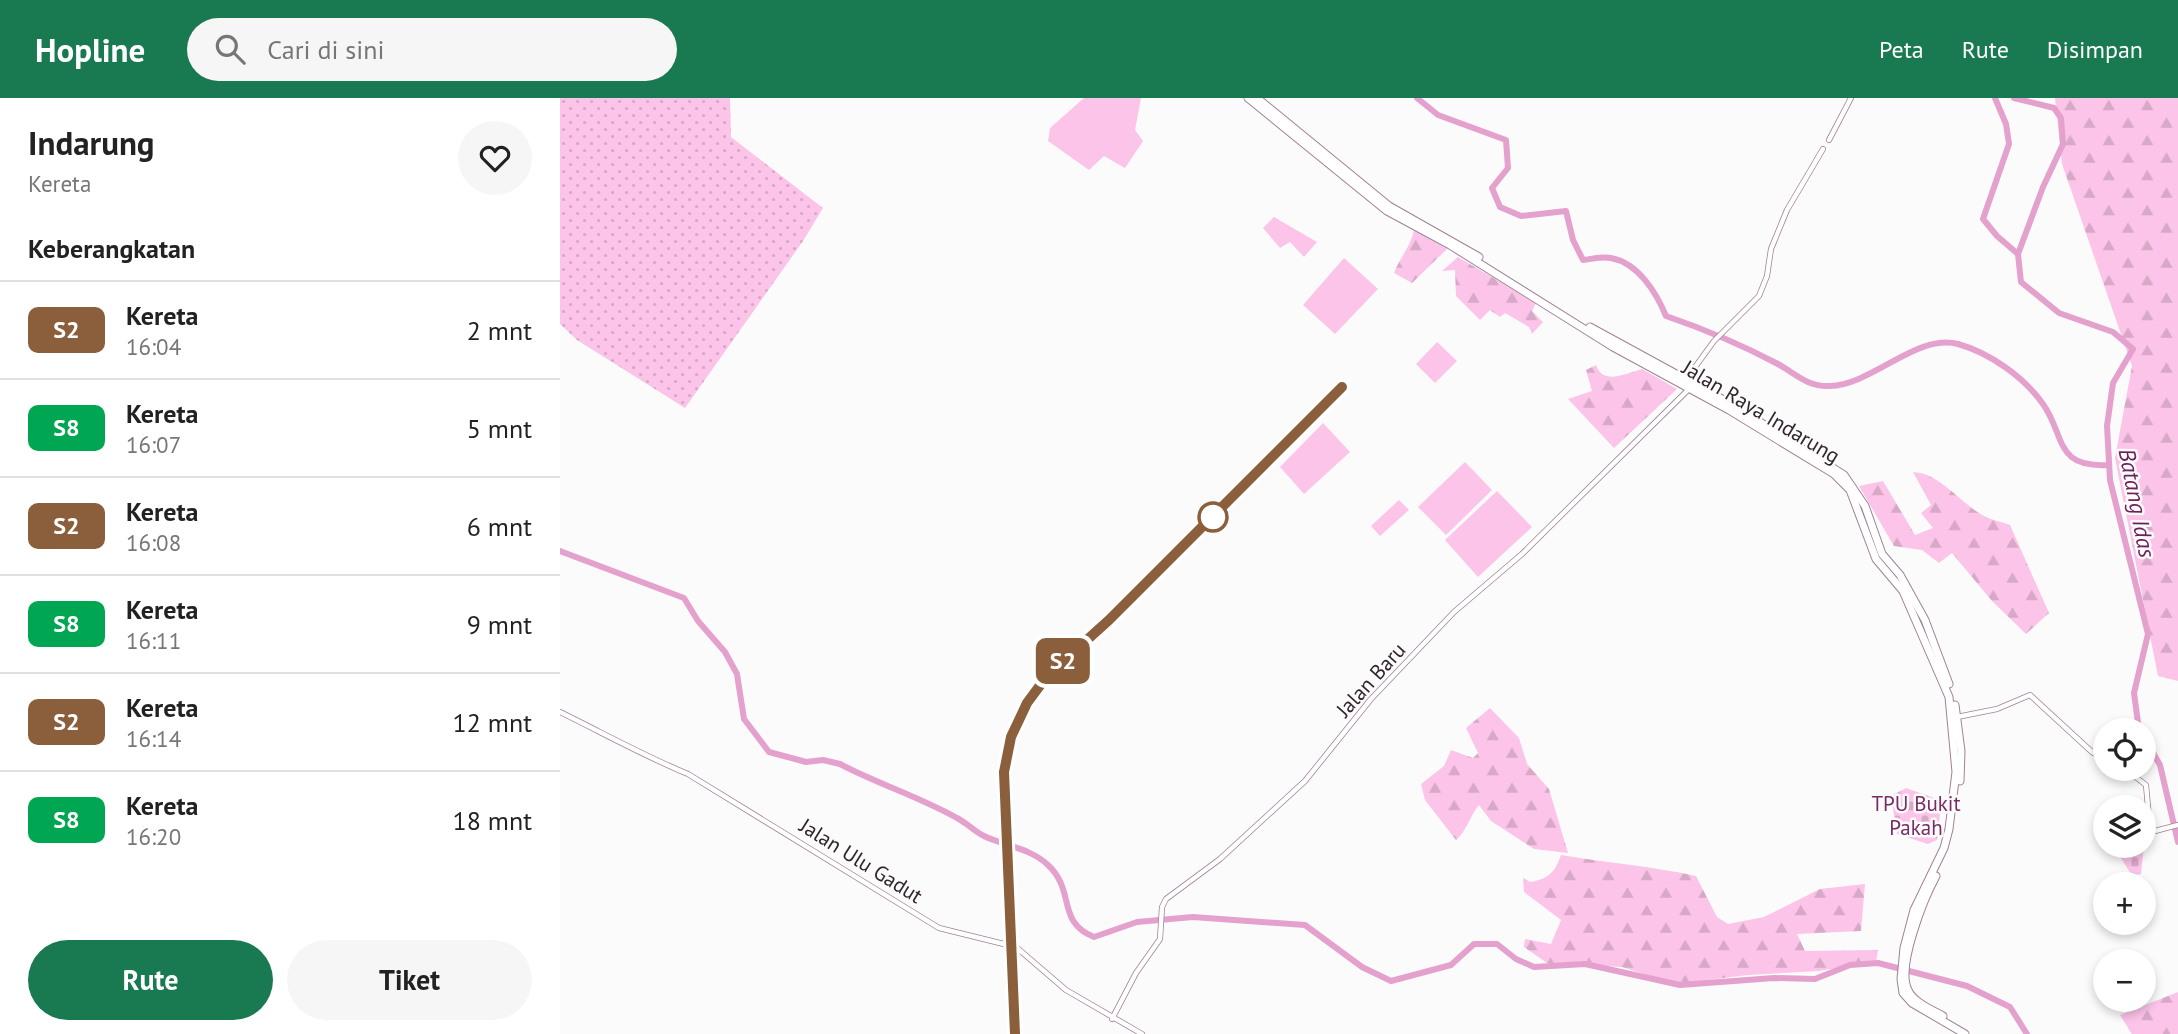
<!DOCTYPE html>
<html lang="id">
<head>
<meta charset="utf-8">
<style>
  body { margin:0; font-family:"PT Sans",sans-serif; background:#f6f6f6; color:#222; height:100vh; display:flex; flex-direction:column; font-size:26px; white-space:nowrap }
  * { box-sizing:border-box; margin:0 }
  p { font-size:23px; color:#767676 }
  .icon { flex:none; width:38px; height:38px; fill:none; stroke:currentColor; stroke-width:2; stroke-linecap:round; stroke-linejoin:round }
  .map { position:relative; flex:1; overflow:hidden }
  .drawer { display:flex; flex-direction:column; background:#fff; width:560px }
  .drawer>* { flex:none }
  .badge { padding:0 14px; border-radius:10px; font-size:24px; line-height:46px }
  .buttons { position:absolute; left:1533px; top:620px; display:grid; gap:14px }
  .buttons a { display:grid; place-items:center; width:63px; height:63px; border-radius:50%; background:#fff; box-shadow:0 4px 10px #0003; font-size:35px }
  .map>.badge { position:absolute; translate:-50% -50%; box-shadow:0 0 0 4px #fff }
  h2 { padding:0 28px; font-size:26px; line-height:63px }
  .round { display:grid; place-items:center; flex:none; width:74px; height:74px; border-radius:37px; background:#f6f6f6 }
  .headline { display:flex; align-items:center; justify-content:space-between; height:119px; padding:0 28px }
  h1 { font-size:33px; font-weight:700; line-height:52px }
  .button { display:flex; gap:14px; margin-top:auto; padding:14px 28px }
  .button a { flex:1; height:80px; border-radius:42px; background:#197a51; color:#fff; font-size:28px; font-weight:700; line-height:80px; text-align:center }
  .button a+a { background:#f6f6f6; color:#222 }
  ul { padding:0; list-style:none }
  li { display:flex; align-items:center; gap:21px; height:98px; padding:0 28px; border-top:2px solid #e0e0e0 }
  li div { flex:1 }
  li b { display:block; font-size:26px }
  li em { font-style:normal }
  li .badge { min-width:77px; font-weight:700; text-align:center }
  header { display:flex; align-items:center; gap:42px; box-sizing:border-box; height:98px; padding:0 35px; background:#197a51; color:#fff }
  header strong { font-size:33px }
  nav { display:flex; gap:38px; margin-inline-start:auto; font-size:24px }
  .search { width:490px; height:63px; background:#f6f6f6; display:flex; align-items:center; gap:18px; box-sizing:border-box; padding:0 24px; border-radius:38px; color:#767676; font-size:26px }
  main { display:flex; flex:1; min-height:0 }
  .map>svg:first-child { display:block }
  .grass { fill:url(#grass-dots) }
  .forest { fill:url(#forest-firs) }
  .cemetery { fill:url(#cemetery-stones) }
  .green { fill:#fbc4e8 }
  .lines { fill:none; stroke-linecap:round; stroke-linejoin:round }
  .river { stroke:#e4a1cd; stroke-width:6 }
  .secondary-casing { stroke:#a18095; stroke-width:6 }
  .highway-casing { stroke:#a18095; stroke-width:9 }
  .secondary { stroke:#fff; stroke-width:4.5 }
  .highway { stroke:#fff; stroke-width:7 }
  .rail { stroke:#5f555c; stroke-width:2 }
  .line-casing { stroke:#fff; stroke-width:16 }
  .line { stroke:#8b5e3c; stroke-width:10 }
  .stop-dot { fill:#fff; stroke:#8b5e3c; stroke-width:3.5 }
  .labels { text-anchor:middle; stroke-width:5; stroke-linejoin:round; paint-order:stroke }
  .street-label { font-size:21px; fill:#32252e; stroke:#fbfbfb }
  .park-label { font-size:21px; fill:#792c64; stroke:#fbfbfb }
  .water-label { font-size:23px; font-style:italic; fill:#6d2159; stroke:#fbfbfb }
</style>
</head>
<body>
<header>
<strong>Hopline</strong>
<div class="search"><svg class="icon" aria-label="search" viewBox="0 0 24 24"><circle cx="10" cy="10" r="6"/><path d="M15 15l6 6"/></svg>Cari di sini</div>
<nav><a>Peta</a><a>Rute</a><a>Disimpan</a></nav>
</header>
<main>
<section class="drawer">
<div class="headline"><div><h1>Indarung</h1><p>Kereta</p></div><a class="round"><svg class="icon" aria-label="heart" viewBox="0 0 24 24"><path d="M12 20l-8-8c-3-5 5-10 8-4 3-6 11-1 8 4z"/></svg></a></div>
<h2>Keberangkatan</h2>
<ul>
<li><span class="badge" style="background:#8b5e3c;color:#fff">S2</span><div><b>Kereta</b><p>16:04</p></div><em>2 mnt</em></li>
<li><span class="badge" style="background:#00a651;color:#fff">S8</span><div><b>Kereta</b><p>16:07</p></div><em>5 mnt</em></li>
<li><span class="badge" style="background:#8b5e3c;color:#fff">S2</span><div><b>Kereta</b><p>16:08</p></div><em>6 mnt</em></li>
<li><span class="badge" style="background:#00a651;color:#fff">S8</span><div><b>Kereta</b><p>16:11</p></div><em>9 mnt</em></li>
<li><span class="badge" style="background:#8b5e3c;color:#fff">S2</span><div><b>Kereta</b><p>16:14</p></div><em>12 mnt</em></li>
<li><span class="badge" style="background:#00a651;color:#fff">S8</span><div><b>Kereta</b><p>16:20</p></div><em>18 mnt</em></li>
</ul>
<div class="button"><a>Rute</a><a>Tiket</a></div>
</section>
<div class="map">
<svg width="1618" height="936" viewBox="0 0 1618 936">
  <defs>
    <pattern id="grass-dots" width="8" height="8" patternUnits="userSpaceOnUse" patternTransform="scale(1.75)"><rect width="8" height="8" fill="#fbc4e8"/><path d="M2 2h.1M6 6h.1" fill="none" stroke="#d8a8c7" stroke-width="1.8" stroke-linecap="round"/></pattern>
    <pattern id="forest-firs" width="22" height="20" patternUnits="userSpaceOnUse" patternTransform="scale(1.75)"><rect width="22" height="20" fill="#fbc4e8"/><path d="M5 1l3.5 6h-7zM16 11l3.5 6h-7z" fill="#d8a8c7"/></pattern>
    <pattern id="cemetery-stones" width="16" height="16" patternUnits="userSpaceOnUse" patternTransform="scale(1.75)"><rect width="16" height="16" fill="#fbc4e8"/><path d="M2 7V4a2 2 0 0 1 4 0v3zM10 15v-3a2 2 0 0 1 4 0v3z" fill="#d8a8c7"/></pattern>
  </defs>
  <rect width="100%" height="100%" fill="#fbfbfb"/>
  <path class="grass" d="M0 0H170L171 39 263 110 243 143 125 310 17 242 0 226Z"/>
  <g class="forest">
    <path d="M1495 0H1618V583L1598 578 1555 360 1572 268 1502 66Z"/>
    <path d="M854 132 887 151 852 185 834 175C840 159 850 150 854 132Z"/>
    <path d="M898 159 976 205 972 213 983 224 972 236 969 229 945 215 940 219 930 212 920 222 896 198 895 172 882 173Z"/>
    <path d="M1036 267C1043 288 1067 275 1082 271L1117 291 1054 350 1008 301 1032 293 1026 272Z"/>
    <path d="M1353 374C1380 375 1401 406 1424 418 1432 422 1442 424 1450 427L1489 515 1466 536 1432 503 1392 455 1379 465 1362 452 1334 448 1299 388 1323 383 1355 437 1373 430 1361 415 1371 407Z"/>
    <path d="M930 610 959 640 967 666 989 691 1008 755 974 751 931 723 919 707C910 718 906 734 896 742L865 702 861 686 884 668 891 652 913 660 918 655 906 630Z"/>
    <path d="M1001 757C1047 765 1091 768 1136 778L1157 819 1168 826 1204 819 1260 791 1305 786 1301 833 1237 836 1245 853 1318 852 1316 864 1258 873 1188 877 1115 886 1062 869 987 865 964 849 965 841 991 846 1001 822 964 794 963 780 970 784C989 781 995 774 1001 757Z"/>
    <path d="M1618 894V936H1572L1560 917Z"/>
  </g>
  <g class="cemetery">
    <path d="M1346 690 1377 701 1381 707 1377 742 1368 746 1337 736 1331 698Z"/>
    <path d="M1553 747H1584L1581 776 1572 778Z"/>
  </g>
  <g class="green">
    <path d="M524 0H581L575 32 583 43 565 70 544 58 529 72 488 43 490 30Z"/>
    <path d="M714 119 757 144 744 159 730 144 720 150 703 130Z"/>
    <path d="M784 160 818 191 775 236 743 207Z"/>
    <path d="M877 244 897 263 875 285 856 266Z"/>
    <path d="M763 325 790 354 744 396 720 369Z"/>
    <path d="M905 364 932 392 886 437 858 409Z"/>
    <path d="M937 393 972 429 918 479 885 442Z"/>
    <path d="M839 402 849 412 820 438 811 428Z"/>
  </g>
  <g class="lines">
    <g class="river">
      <path d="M857 0 878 17 946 42 948 70 932 90 940 109 961 118 1006 113 1013 142 1023 162C1032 161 1043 158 1051 160 1078 165 1096 194 1106 218 1144 231 1182 247 1218 266 1236 276 1247 289 1270 288 1312 287 1357 235 1398 246 1430 255 1464 279 1483 306 1506 339 1494 370 1549 367"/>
      <path d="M1435 0 1446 26 1449 46 1423 121 1437 138 1458 156"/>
      <path d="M1454 0 1494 10 1501 20 1503 46 1483 89 1458 156 1461 184 1499 215 1553 234 1573 251 1553 285 1547 328 1550 382 1588 536 1574 595 1579 632"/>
      <path d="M0 453 124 500 138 523 165 554 177 576 184 621 209 654 246 664 263 662 280 666C318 686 360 699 397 720 407 725 415 734 424 738 445 748 470 750 488 767 516 793 496 824 534 839L577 824 633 819 745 827 802 869 831 883 891 867 914 846H937L956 861 974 869 1025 866 1120 887 1214 880 1255 881 1290 867 1318 865 1407 888 1450 909 1467 936"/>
      <path d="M1584 639 1600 667 1618 744"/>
    </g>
    <g class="secondary-casing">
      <g id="secondary">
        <path d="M1269 42 1291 0"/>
        <path d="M1130 276 1154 243 1199 198 1207 178 1211 151 1227 112 1263 51"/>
        <path d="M0 614C43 635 84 658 128 676L379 830 456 849 506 892 582 936"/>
        <path d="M1397 619 1437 611 1470 597 1532 654 1545 661"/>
        <path d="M1564 670 1586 687 1590 731 1595 733 1618 727"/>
        <path d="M552 921 576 875 600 841 602 809 606 801 660 761 745 683 811 601 894 514 962 456 1131 289"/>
      </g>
    </g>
    <g class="highway-casing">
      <g id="highway">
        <path d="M688 0 827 113 890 147 1053 249 1169 312 1274 376 1290 392 1316 461 1343 493 1389 599 1396 674 1389 731 1384 750 1354 812 1344 850 1341 881 1343 895 1352 905 1405 936"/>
        <path d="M697 0 829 108 919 159"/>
        <path d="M1030 229 1173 307 1284 377 1305 408 1322 456 1340 477 1365 522 1389 586"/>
        <path d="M1395 607 1401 653 1400 683"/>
        <path d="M1376 778C1364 800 1336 869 1348 892 1353 904 1372 912 1383 918"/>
      </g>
    </g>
    <use href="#secondary" class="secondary"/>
    <use href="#highway" class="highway"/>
    <path class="rail" d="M455 936 444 674C446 647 458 617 473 595 493 566 525 547 549 521 625 442 704 366 782 288"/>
  </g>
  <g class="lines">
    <g class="line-casing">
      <path id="line" d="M455 936 444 674 451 639 467 605 487 578 549 522 782 289"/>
    </g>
    <use href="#line" class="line"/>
  </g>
  <circle class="stop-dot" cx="653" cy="419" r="14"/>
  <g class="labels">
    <g class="street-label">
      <text transform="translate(1201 314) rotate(31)" y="7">Jalan Raya Indarung</text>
      <text transform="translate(811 582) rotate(-48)" y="7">Jalan Baru</text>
      <text transform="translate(301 763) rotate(32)" y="7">Jalan Ulu Gadut</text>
    </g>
    <g class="park-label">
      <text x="1356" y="713">TPU Bukit<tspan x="1356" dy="24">Pakah</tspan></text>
    </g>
    <g class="water-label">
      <text transform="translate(1577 405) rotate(79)" y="8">Batang Idas</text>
    </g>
  </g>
</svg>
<div class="buttons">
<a><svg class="icon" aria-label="locate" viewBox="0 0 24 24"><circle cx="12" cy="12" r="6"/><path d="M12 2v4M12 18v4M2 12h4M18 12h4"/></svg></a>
<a><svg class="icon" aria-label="layers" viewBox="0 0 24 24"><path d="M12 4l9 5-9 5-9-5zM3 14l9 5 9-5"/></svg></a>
<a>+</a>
<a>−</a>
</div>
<b class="badge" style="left:503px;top:563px;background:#8b5e3c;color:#fff">S2</b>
</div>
</main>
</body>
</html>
